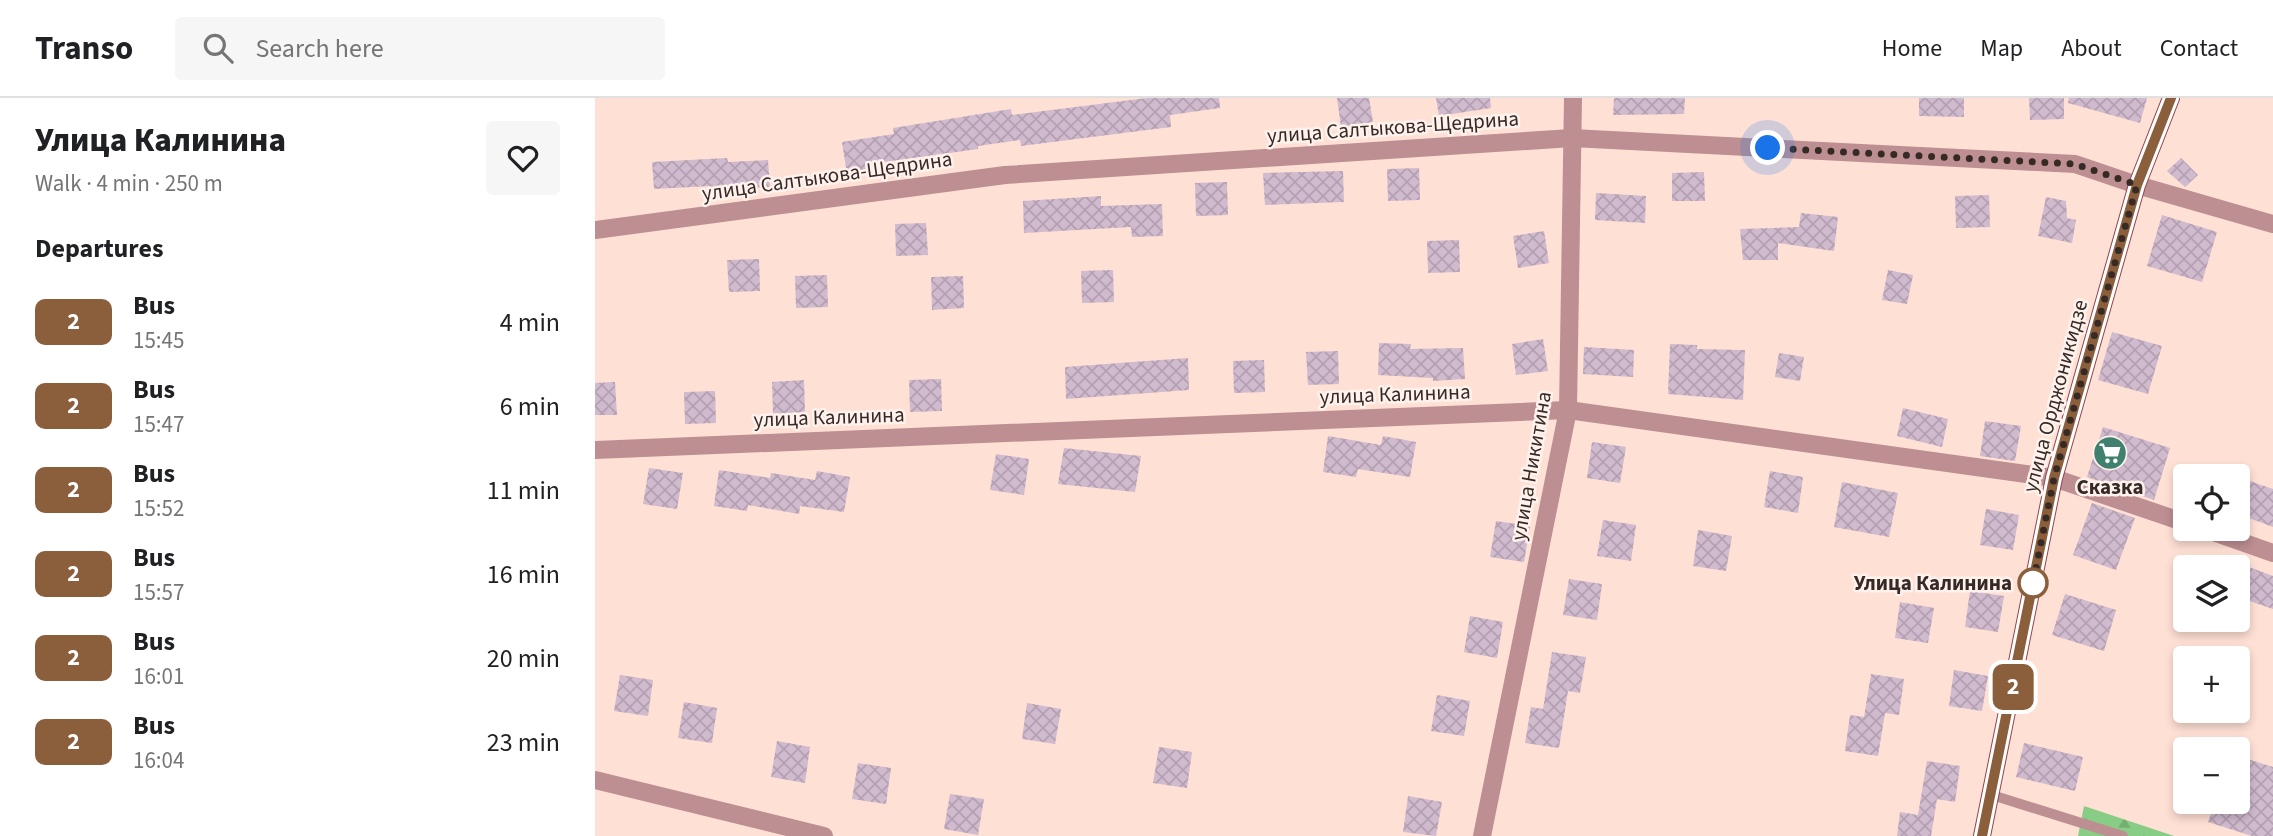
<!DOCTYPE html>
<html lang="en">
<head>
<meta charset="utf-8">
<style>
  body { margin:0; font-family:"Source Sans 3",sans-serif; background:#f6f6f6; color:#202124; height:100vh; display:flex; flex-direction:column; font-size:26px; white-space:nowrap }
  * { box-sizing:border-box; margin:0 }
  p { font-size:23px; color:#757577 }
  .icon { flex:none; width:38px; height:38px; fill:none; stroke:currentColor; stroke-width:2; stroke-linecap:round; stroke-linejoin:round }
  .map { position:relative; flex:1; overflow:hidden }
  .drawer { display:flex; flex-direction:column; background:#fff; width:595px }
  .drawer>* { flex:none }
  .badge { padding:0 14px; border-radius:10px; font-size:24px; line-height:46px }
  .controls { position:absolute; left:1578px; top:366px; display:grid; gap:14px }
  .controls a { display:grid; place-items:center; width:77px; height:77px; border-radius:7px; background:#fff; box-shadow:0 4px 10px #0003; font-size:35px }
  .you { position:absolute; width:35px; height:35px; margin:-18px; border:5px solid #fff; border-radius:50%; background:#1a73e8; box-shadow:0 0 0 10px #1a73e833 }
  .map>.badge { position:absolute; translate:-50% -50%; box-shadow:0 0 0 4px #fff }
  h2 { padding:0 35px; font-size:26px; line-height:63px }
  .round { display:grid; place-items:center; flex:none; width:74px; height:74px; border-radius:7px; background:#f6f6f6 }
  .summary { display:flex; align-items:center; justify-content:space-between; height:119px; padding:0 35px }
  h1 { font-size:33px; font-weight:800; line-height:52px }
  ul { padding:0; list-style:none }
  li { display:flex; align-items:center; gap:21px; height:84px; padding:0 35px }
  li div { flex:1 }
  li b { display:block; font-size:26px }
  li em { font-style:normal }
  li .badge { min-width:77px; font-weight:700; text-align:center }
  header { display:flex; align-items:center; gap:42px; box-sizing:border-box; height:98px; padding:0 35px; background:#fff; border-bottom:2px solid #e0e0e0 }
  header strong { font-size:33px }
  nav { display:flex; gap:38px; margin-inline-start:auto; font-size:24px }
  .search { width:490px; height:63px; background:#f6f6f6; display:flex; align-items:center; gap:18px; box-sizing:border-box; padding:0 24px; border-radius:7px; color:#757577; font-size:26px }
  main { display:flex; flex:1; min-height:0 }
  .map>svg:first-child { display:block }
  .forest { fill:url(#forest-firs) }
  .building { fill:url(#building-cross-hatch) }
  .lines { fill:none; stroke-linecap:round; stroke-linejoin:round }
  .service { stroke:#bd8f92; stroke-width:10 }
  .minor { stroke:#bd8f92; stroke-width:18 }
  .primary { stroke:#91444c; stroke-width:18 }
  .line-casing { stroke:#fff; stroke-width:16 }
  .line { stroke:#8b5e3c; stroke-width:10 }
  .walk { stroke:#362a26; stroke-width:7; stroke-dasharray:0 12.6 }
  .stop-dot { fill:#fff; stroke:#8b5e3c; stroke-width:3.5 }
  .labels { text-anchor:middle; stroke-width:5; stroke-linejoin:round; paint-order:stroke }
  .street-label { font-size:21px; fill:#362a26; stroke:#fff2ed }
  .poi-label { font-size:21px; font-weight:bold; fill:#362a26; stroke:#fff2ed }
  .stop-label { font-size:21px; font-weight:bold; fill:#362a26; stroke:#fff2ed; text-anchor:end }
</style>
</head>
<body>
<header>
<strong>Transo</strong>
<div class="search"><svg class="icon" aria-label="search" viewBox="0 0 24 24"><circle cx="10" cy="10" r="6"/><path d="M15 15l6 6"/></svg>Search here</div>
<nav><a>Home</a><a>Map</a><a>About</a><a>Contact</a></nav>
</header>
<main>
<section class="drawer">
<div class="summary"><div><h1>Улица Калинина</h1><p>Walk · 4 min · 250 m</p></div><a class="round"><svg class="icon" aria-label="heart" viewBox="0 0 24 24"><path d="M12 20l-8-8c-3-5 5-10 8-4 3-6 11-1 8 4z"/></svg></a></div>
<h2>Departures</h2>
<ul>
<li><span class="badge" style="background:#8b5e3c;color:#fff">2</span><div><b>Bus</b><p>15:45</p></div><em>4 min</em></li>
<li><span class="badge" style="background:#8b5e3c;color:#fff">2</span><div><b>Bus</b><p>15:47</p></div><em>6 min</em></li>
<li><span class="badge" style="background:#8b5e3c;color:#fff">2</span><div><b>Bus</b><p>15:52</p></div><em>11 min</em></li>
<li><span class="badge" style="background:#8b5e3c;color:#fff">2</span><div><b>Bus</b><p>15:57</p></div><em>16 min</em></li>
<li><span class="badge" style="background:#8b5e3c;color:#fff">2</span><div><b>Bus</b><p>16:01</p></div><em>20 min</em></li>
<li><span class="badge" style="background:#8b5e3c;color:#fff">2</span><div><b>Bus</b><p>16:04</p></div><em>23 min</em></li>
</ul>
</section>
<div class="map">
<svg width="1678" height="738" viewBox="0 0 1678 738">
  <defs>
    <pattern id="forest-firs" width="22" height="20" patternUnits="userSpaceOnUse" patternTransform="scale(1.75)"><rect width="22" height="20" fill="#87cd85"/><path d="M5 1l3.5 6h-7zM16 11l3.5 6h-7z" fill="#75b073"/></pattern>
    <pattern id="building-cross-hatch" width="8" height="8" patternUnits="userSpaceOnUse" patternTransform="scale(1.75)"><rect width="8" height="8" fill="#d0bace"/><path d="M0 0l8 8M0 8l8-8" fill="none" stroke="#b3a0b1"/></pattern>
  </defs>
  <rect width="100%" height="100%" fill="#ffe0d5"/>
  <path class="forest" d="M1489 708 1579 738H1483Z"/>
  <g class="building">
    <path d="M552 0H624L625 10 575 17 576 29 426 48 425 42 383 48V51L282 65 283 71 252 76 247 44 299 36 298 30 416 11 417 17Z"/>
    <path d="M742 0H774L778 24 746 29Z"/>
    <path d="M841 0H895L896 10 844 18Z"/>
    <path d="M1019 0H1090L1089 16 1018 17Z"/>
    <path d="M1324 0H1369V19L1324 18Z"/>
    <path d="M1434 0H1469V21L1435 22Z"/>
    <path d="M1474 0H1552L1545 25 1473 5Z"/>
    <path d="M132 60 133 64 173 62 175 89 135 91 136 99 116 102 115 88 59 91 57 64Z"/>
    <path d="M1586 60 1603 77 1590 89 1572 73Z"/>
    <path d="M824 70 825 102 793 103 792 71Z"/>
    <path d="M748 73 749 104 670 107 668 75Z"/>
    <path d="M1109 74 1110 103H1077V75Z"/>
    <path d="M632 84 633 117 601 118 600 85Z"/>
    <path d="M1001 95 1051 98 1050 125 1000 122Z"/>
    <path d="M1394 97 1395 129 1361 130 1360 98Z"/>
    <path d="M506 98V108L567 106 568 138 537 139 536 129 429 135 428 103Z"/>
    <path d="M1451 99 1471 103 1472 120 1481 122 1477 145 1443 138Z"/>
    <path d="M1206 115 1243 119 1239 153 1183 145V162H1148L1145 131 1204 129Z"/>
    <path d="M1567 117 1622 134 1607 184 1552 168Z"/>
    <path d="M331 125 333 157 301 158 300 126Z"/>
    <path d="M949 133 954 165 923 170 918 138Z"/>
    <path d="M864 142 865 174 833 175 832 143Z"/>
    <path d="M164 161 165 193 134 194 132 162Z"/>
    <path d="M518 172 519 204 487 205 486 173Z"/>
    <path d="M1293 172 1318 177 1312 206 1287 202Z"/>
    <path d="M232 177 233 209 201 210 200 178Z"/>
    <path d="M368 178 369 210 337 212 336 179Z"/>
    <path d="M1517 234 1567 248 1553 296 1503 282Z"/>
    <path d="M948 241 953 273 921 277 917 246Z"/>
    <path d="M784 245 816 246 815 251 868 250 870 281 838 283V280L783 277Z"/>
    <path d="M1075 246 1102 247V251L1150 252 1148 302 1073 296Z"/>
    <path d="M989 249 1039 252 1038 279 988 276Z"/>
    <path d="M743 253 744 286 713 287 711 254Z"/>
    <path d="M1184 255 1209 259 1205 283 1180 279Z"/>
    <path d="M593 260 594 292 471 301 470 269Z"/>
    <path d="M669 262 670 294 639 295 638 263Z"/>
    <path d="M346 281 347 313 315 314 314 282Z"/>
    <path d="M209 282 210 314 178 316 177 284Z"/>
    <path d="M20 284 22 317H0V285Z"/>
    <path d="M120 293 121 325 90 326 89 294Z"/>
    <path d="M1308 310 1353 321 1347 349 1302 338Z"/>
    <path d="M1390 323 1426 328 1420 363 1385 358Z"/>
    <path d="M1508 329 1575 350 1559 402 1492 379Z"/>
    <path d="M733 338 786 347 788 338 821 344 815 379 763 371 761 379 728 374Z"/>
    <path d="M997 344 1031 349 1025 385 992 380Z"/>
    <path d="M469 350 546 358 540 394 463 386Z"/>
    <path d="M401 356 434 361 429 397 395 392Z"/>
    <path d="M54 370 88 375 82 411 48 406Z"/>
    <path d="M124 372 175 380 176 375 220 382 222 373 255 379 249 414 205 408 204 416 153 407 152 413 119 408Z"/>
    <path d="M1175 373 1208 379 1203 415 1169 409Z"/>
    <path d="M1643 379 1678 391V429L1643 416Z"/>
    <path d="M1247 384 1303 395 1294 439 1239 429Z"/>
    <path d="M1497 405 1540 420 1521 472 1478 457Z"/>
    <path d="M1391 411 1424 417 1418 452 1385 447Z"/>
    <path d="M1008 422 1041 427 1036 463 1002 458Z"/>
    <path d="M901 423 935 428 929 464 895 459Z"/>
    <path d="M1103 432 1137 438 1131 473 1098 468Z"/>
    <path d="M1643 465 1678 478V511L1643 499Z"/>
    <path d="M974 481 1007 486 1002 522 968 517Z"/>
    <path d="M1375 493 1409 498 1403 534 1370 529Z"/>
    <path d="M1470 496 1521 512 1509 553 1457 537Z"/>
    <path d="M1305 504 1339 510 1333 545 1300 540Z"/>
    <path d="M875 518 908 524 902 560 869 554Z"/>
    <path d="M957 554 991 559 985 595 973 593 964 650 930 645 936 609 948 611Z"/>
    <path d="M1359 572 1393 578 1387 613 1354 608Z"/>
    <path d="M1276 576 1309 581 1304 617 1290 615 1283 658 1250 653 1255 617 1269 619Z"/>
    <path d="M25 577 58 582 53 618 19 613Z"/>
    <path d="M842 597 875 603 869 638 836 633Z"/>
    <path d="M89 604 122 610 117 645 83 640Z"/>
    <path d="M432 605 466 611 460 646 427 641Z"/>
    <path d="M182 643 215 649 210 685 176 679Z"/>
    <path d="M1429 645 1488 659 1480 693 1421 679Z"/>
    <path d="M564 649 597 654 592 690 558 685Z"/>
    <path d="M1643 658 1678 669V738H1657L1613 724 1620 704H1643Z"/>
    <path d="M1332 663 1365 668 1360 704 1342 701 1336 738H1302L1305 714 1323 717Z"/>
    <path d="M263 665 296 670 291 706 257 701Z"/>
    <path d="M355 696 389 701 383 737 349 731Z"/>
    <path d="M813 698 847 704 841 738 808 734Z"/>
  </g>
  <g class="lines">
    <path class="service" d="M1397 697 1528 738"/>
    <g class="minor">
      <path d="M0 132 410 77 977 40 1480 66 1542 87 1678 126"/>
      <path d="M0 352 973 312 1459 380 1591 425"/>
      <path d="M1607 430 1678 455"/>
      <path d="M0 682 229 738"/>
      <path d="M887 738 973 312 978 0"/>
    </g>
    <path class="primary" d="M1387 738 1459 380 1542 87 1576 0"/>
  </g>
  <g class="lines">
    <g class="line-casing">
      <path id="line" d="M1387 738 1459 380 1542 87 1576 0"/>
    </g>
    <use href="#line" class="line"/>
    <path class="walk" d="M1173 50 1480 66 1542 87 1459 380 1438 485"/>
  </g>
  <defs>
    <g id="supermarket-disc" transform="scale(1.75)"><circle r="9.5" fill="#40806e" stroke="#fff2ed"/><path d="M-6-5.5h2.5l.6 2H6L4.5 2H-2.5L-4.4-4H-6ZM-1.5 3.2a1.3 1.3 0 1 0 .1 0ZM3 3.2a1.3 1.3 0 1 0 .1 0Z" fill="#fff"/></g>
  </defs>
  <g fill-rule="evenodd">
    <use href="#supermarket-disc" x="1515" y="355"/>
  </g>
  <circle class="stop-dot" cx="1438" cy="485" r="14"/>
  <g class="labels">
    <g class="street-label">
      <text transform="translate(798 29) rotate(-4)" y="7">улица Салтыкова-Щедрина</text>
      <text transform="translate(232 78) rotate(-8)" y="7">улица Салтыкова-Щедрина</text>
      <text transform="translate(800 296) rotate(-2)" y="7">улица Калинина</text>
      <text transform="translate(1460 298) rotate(-75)" y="7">улица Орджоникидзе</text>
      <text transform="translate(234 319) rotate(-2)" y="7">улица Калинина</text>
      <text transform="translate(936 368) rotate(-80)" y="7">улица Никитина</text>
    </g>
    <g class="poi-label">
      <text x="1515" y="396">Сказка</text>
    </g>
    <g class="stop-label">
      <text x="1417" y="492">Улица Калинина</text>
    </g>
  </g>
</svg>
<div class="controls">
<a><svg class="icon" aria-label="locate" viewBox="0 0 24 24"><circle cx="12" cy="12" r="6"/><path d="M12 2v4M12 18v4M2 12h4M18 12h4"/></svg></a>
<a><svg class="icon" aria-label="layers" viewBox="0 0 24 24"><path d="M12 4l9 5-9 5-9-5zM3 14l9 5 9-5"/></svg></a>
<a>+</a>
<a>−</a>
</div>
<div class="you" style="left:1173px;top:50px"></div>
<b class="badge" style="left:1418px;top:589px;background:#8b5e3c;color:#fff">2</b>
</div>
</main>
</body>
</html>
